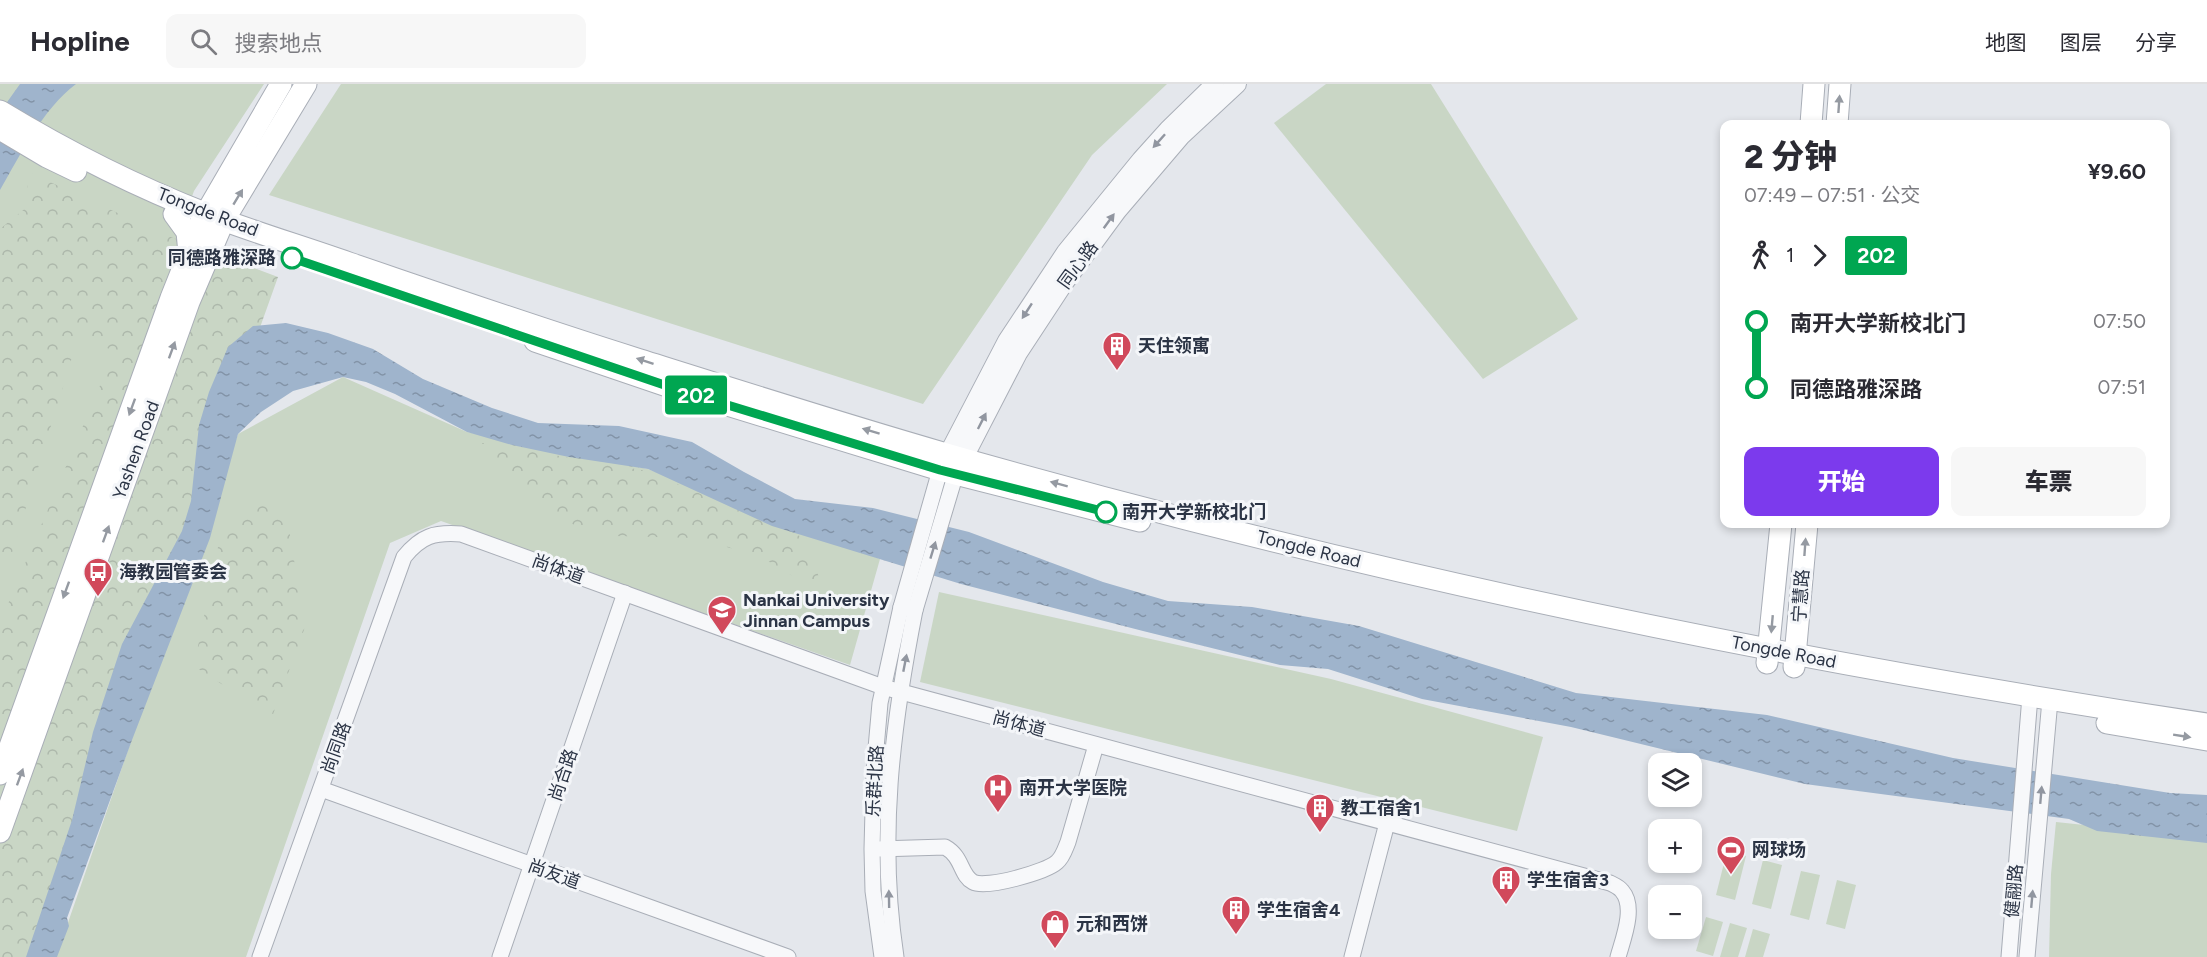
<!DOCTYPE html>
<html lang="zh">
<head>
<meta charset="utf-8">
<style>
  body { margin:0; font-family:Figtree,"Noto Sans SC",sans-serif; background:#f7f7f7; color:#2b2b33; height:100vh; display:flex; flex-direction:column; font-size:22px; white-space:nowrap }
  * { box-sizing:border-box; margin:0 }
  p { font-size:20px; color:#7c7c81 }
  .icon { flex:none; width:33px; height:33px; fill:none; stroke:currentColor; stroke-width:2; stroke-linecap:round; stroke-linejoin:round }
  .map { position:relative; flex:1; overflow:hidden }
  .details { position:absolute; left:1720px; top:36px; width:450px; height:408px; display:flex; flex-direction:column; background:#fff; border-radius:12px; box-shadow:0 3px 9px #0003 }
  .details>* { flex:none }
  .badge { padding:0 12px; border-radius:4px; font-size:21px; line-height:39px }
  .fabs { position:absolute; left:1648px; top:669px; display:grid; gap:12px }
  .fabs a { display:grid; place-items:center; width:54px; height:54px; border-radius:12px; background:#fff; box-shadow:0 3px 9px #0003; font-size:30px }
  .map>.badge { position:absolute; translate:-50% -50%; box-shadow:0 0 0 3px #fff }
  .legs { display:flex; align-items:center; gap:9px; height:66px; padding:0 24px; font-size:20px }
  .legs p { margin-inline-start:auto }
  .overview { display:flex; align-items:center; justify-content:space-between; height:102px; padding:0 24px }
  h1 { font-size:33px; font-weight:800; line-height:45px }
  .primary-button { display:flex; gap:12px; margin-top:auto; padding:12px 24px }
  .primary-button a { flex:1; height:69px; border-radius:12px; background:#7c3aed; color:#fff; font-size:24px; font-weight:800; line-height:69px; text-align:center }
  .primary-button a+a { background:#f7f7f7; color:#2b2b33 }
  ul { padding:0 24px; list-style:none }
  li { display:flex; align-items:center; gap:21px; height:66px; font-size:22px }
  li i { display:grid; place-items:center; width:9px; height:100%; margin:0 8px; background:currentColor }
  li i::after { content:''; width:15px; height:15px; margin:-8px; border:4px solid; border-radius:50%; background:#fff }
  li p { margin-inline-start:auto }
  li:first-child i { background:linear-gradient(#0000 50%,currentColor 0) }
  li:last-child i { background:linear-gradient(currentColor 50%,#0000 0) }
  header { display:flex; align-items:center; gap:36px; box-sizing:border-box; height:84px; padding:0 30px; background:#fff; border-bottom:2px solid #e1e1e2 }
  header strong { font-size:28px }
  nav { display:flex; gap:33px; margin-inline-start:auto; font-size:21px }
  .search { width:420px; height:54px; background:#f7f7f7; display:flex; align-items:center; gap:15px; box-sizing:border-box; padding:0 21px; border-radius:12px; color:#7c7c81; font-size:22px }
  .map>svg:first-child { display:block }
  .green { fill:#c9d6c5 }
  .forest { fill:url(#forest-crowns) }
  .water { fill:url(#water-ripples) }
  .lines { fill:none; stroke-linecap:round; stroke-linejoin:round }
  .minor-casing { stroke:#a9aeb7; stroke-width:17 }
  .tertiary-casing { stroke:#a9aeb7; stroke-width:20 }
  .secondary-casing { stroke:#a9aeb7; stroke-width:23 }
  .minor { stroke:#f7f8fa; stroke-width:15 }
  .tertiary { stroke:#f7f8fa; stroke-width:18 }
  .secondary { stroke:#fff; stroke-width:21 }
  .oneway { fill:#959aa2 }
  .oneway2 { fill:#9196a0 }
  .line-1-casing { stroke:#fff; stroke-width:14 }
  .line-1 { stroke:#00a651; stroke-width:9 }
  .stop-1-dot { fill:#fff; stroke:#00a651; stroke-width:3 }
  .labels { text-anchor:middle; stroke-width:6; stroke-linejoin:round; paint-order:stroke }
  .street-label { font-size:18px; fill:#2b3445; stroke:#f4f6f9 }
  .stop-label { font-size:18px; font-weight:bold; fill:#2b3445; stroke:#f4f6f9; text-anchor:end }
  .poi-label { font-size:18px; font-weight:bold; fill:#2b3445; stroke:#f4f6f9; text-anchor:start }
</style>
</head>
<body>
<header>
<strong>Hopline</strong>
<div class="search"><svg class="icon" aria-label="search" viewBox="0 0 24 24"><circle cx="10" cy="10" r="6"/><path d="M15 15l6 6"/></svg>搜索地点</div>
<nav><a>地图</a><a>图层</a><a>分享</a></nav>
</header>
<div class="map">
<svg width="2207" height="873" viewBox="0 0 2207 873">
  <defs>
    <pattern id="forest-crowns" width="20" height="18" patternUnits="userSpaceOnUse" patternTransform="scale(1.5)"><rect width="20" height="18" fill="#c9d6c5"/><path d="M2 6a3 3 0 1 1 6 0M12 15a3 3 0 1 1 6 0" fill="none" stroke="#adb8ab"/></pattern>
    <pattern id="water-ripples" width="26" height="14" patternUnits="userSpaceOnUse" patternTransform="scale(1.5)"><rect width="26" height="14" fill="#9fb4cc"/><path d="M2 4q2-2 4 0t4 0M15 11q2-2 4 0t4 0" fill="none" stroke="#8293a7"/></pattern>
  </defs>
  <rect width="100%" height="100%" fill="#e4e7ec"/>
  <g class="green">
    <path d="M0 0H264L194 107 0 627Z"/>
    <path d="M341 0H1167L1092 71 923 320 269 111Z"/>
    <path d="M1326 0H1431L1578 235 1483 295 1274 39Z"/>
    <path d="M343 293 467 348 648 385 880 475 850 581 441 437 390 459 246 873H56L238 350Z"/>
    <path d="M939 508 1331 595 1543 653 1517 747 920 598Z"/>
    <path d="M2056 738 2207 754V873H2049L2051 790Z"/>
    <path d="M1727 767 1746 772 1735 816 1716 811Z"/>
    <path d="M1763 776 1782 781 1771 825 1752 820Z"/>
    <path d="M1801 787 1820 791 1809 836 1790 831Z"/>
    <path d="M1837 796 1856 801 1845 845 1826 840Z"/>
    <path d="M1706 833 1723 838 1713 872 1696 867Z"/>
    <path d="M1730 839 1747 844 1738 873H1720Z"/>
    <path d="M1753 845 1770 850 1763 873H1745Z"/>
  </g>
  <g class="forest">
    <path d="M28 88 168 152 278 193 35 873H0V539L115 266 77 257 8 482 0 479V145L27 123Z"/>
    <path d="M471 357 647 387 809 456 823 510 761 473 696 454 615 452 558 436 468 362Z"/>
    <path d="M259 411 288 439 305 543 272 633 194 582 218 463Z"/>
  </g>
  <g class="water">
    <path d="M20 0H76C42 26 21 70 0 106V28Z"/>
    <path d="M286 239 328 249 373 265 423 295 492 324 538 339 619 342 692 358 744 388 795 415 873 424 969 448 1103 498 1168 517 1252 523 1359 542 1576 609 1767 631 1953 674 2170 709 2207 711V759L2097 747 2069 735 1805 700 1571 643 1422 615 1328 585 1280 581 1143 547 961 500 772 442 648 385 569 373 512 361 467 348 395 310 366 298 343 293 293 307 261 328 238 350 210 454 132 656 67 834 69 842 57 873H26L72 736 93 648 122 560 182 447 191 417 199 341 209 308 228 263 253 242Z"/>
  </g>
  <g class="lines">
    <g class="minor-casing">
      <g id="minor">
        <path d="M915 526 956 389"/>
        <path d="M321 705 788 873"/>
        <path d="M878 765 945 763C963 773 960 791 973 798 986 805 1046 788 1057 778 1063 773 1065 765 1068 758L1096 661"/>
        <path d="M260 873 404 473C421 452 434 448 461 450L883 603 1610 799C1614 801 1619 803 1622 807 1636 823 1623 855 1618 873"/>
        <path d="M500 873 625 509"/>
        <path d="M882 873 873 807 872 765 874 687 880 619 901 523 940 386"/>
        <path d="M896 873C878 754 892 643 915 526L901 523"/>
        <path d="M1352 873 1387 739"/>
        <path d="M2009 873 2030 612"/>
        <path d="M2027 873 2050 616"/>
      </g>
    </g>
    <g class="tertiary-casing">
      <g id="tertiary">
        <path d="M942 382 1007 257 1066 168 1141 76 1168 46 1215 0"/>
        <path d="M958 385 1018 269 1064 199 1117 127 1181 52 1237 0"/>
      </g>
    </g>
    <g class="secondary-casing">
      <g id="secondary">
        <path d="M0 27C66 67 135 102 207 130 253 148 301 162 349 179 443 211 538 244 634 274 736 306 839 339 943 369 1357 488 1781 576 2207 640"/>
        <path d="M1811 40 1814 0"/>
        <path d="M1837 40 1840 0"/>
        <path d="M0 45 47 73 76 87"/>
        <path d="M174 130 187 148 189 169"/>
        <path d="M535 257 685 308 940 386 1140 437"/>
        <path d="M1767 579 1781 440"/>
        <path d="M1794 583 1807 440"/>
        <path d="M2107 639 2207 656"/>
        <path d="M0 690 171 214 202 136 281 0"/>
        <path d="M0 748 189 218 224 136 306 0"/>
      </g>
    </g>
    <use href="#minor" class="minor"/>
    <use href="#tertiary" class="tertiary"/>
    <use href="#secondary" class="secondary"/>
  </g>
  <defs><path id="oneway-solid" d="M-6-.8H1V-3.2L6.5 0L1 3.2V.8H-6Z" transform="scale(1.5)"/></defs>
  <g class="oneway">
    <use href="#oneway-solid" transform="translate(1839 20) rotate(-86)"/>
    <use href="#oneway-solid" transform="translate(238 113) rotate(-59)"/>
    <use href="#oneway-solid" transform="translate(172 266) rotate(-70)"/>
    <use href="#oneway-solid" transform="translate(645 277) rotate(-162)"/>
    <use href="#oneway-solid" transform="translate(132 323) rotate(110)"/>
    <use href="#oneway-solid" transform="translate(871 347) rotate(-163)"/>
    <use href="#oneway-solid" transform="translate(1059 400) rotate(-165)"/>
    <use href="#oneway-solid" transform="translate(106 450) rotate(-70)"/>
    <use href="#oneway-solid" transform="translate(1805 463) rotate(-86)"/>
    <use href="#oneway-solid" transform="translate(66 506) rotate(110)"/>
    <use href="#oneway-solid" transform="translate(1772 540) rotate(95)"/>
    <use href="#oneway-solid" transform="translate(2182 652) rotate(9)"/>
    <use href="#oneway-solid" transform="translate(20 693) rotate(-70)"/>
  </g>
  <g class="oneway2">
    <use href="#oneway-solid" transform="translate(1159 57) rotate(132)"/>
    <use href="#oneway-solid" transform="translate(1109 137) rotate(-54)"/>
    <use href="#oneway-solid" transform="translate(1027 227) rotate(123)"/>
    <use href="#oneway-solid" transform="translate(982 337) rotate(-63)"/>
    <use href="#oneway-solid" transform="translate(933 466) rotate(-73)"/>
    <use href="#oneway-solid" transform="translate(905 579) rotate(-79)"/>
    <use href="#oneway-solid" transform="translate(2041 711) rotate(-85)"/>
    <use href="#oneway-solid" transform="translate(889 815) rotate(-91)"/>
    <use href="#oneway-solid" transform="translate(2032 815) rotate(-85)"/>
  </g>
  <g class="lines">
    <g class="line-1-casing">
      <path id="line-1" d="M292 174 685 308 940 386 1106 428"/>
    </g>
    <use href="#line-1" class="line-1"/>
  </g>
  <defs>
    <g id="building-pin" transform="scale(1.5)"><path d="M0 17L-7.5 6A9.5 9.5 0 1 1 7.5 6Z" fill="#d1495b" stroke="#f4f6f9"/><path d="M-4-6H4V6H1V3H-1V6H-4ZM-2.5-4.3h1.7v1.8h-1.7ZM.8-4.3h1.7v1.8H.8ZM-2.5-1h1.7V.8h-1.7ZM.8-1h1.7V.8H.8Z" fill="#fff"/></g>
    <g id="bus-pin" transform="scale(1.5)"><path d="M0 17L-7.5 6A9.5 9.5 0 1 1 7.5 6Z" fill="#d1495b" stroke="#f4f6f9"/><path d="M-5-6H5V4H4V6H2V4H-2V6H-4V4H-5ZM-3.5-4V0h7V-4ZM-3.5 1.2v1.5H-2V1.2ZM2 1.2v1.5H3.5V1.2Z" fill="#fff"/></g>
    <g id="university-pin" transform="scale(1.5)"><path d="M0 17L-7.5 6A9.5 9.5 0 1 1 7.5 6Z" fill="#d1495b" stroke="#f4f6f9"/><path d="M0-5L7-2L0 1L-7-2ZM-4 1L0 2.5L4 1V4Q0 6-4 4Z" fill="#fff"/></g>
    <g id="hospital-pin" transform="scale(1.5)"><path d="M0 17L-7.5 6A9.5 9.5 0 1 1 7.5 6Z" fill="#d1495b" stroke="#f4f6f9"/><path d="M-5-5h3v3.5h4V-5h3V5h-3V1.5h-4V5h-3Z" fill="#fff"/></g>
    <g id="stadium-pin" transform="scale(1.5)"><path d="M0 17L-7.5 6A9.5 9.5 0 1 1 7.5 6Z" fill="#d1495b" stroke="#f4f6f9"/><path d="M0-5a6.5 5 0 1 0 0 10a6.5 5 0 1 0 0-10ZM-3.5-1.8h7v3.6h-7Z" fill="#fff"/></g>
    <g id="shop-pin" transform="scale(1.5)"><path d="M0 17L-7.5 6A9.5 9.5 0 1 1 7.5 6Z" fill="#d1495b" stroke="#f4f6f9"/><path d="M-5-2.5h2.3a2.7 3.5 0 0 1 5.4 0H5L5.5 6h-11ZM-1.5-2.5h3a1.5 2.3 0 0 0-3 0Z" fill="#fff"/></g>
  </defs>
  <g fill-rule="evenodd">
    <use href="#building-pin" x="1117" y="262"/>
    <use href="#bus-pin" x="98" y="488"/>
    <use href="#university-pin" x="722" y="526"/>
    <use href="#hospital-pin" x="998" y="704"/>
    <use href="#building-pin" x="1320" y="724"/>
    <use href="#stadium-pin" x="1731" y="766"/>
    <use href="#building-pin" x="1506" y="796"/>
    <use href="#building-pin" x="1236" y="826"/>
    <use href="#shop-pin" x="1055" y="840"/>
  </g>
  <g class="stop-1-dot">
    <circle cx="292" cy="174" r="10"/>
    <circle cx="1106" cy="428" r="10"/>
  </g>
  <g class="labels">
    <g class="street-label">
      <text transform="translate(208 128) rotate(21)" y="6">Tongde Road</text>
      <text transform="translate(1078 181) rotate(-54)" y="6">同心路</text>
      <text transform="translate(136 366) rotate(-70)" y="6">Yashen Road</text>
      <text transform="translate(1309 465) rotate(14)" y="6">Tongde Road</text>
      <text transform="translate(558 485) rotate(20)" y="6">尚体道</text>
      <text transform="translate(1801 512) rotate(-86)" y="6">宁慧路</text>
      <text transform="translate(1784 568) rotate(11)" y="6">Tongde Road</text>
      <text transform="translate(1019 640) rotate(15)" y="6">尚体道</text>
      <text transform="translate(336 664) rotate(-70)" y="6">尚同路</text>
      <text transform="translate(563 691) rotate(-71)" y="6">尚合路</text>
      <text transform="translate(875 697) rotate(-87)" y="6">乐群北路</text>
      <text transform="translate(554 790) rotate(20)" y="6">尚友道</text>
      <text transform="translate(2014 807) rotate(-85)" y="6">健翮路</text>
    </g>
    <g class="stop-label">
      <text x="276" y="180">同德路雅深路</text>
      <text x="1122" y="434" text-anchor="start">南开大学新校北门</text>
    </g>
    <g class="poi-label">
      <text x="1138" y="268">天住领寓</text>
      <text x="119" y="494">海教园管委会</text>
      <text x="743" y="522">Nankai University<tspan x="743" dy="21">Jinnan Campus</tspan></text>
      <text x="1019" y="710">南开大学医院</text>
      <text x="1341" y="730">教工宿舍1</text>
      <text x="1752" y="772">网球场</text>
      <text x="1527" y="802">学生宿舍3</text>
      <text x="1257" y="832">学生宿舍4</text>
      <text x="1076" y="846">元和西饼</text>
    </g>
  </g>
</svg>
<div class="fabs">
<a><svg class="icon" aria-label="layers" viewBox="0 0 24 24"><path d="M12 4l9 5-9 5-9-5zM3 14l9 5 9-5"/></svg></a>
<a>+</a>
<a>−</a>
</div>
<b class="badge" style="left:696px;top:311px;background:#00a651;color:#fff">202</b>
<section class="details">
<div class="overview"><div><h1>2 分钟</h1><p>07:49 – 07:51 · 公交</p></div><b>¥9.60</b></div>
<div class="legs"><svg class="icon" aria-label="walk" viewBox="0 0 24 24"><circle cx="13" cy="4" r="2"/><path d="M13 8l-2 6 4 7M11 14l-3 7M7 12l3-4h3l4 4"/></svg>1<svg class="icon" aria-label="forward" viewBox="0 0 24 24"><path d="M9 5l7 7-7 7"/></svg><b class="badge" style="background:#00a651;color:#fff">202</b></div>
<ul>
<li><i style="color:#00a651"></i><b>南开大学新校北门</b><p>07:50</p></li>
<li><i style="color:#00a651"></i><b>同德路雅深路</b><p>07:51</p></li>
</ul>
<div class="primary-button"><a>开始</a><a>车票</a></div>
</section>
</div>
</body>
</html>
